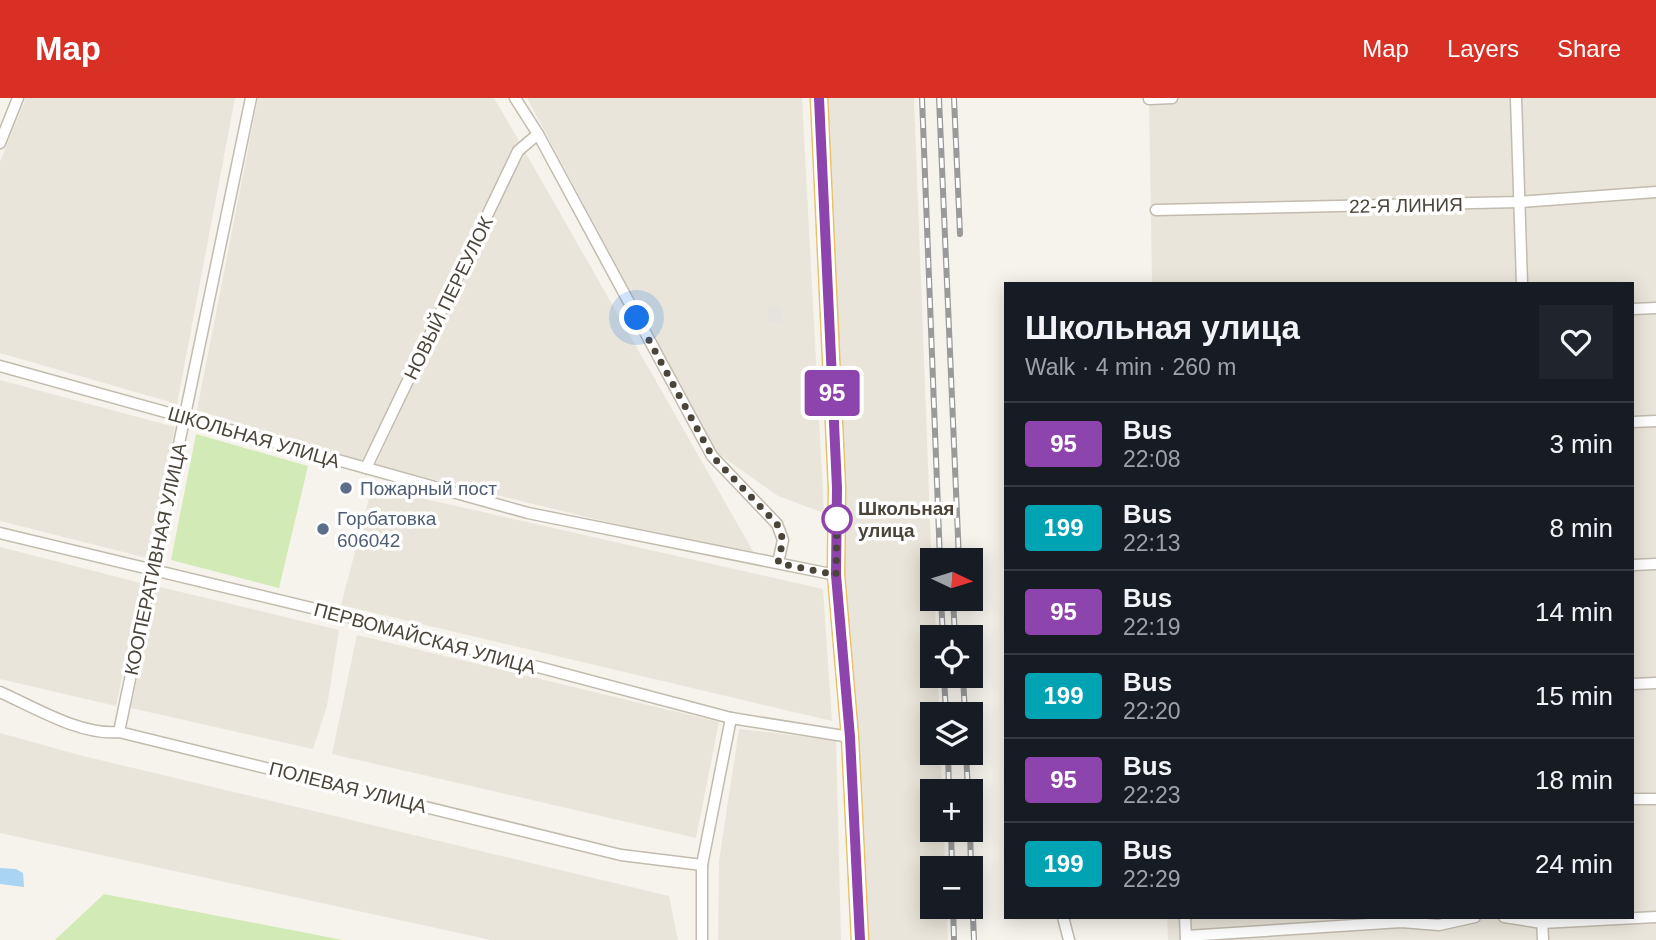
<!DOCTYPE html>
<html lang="en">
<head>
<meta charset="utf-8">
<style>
  body { margin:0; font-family:Helvetica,sans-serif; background:#20242c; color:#f1f3f6; height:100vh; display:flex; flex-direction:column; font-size:26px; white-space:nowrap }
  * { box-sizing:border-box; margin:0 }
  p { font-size:23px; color:#9ea1a6 }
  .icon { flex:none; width:38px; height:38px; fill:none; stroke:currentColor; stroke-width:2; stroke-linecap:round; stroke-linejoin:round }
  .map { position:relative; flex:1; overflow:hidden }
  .drawer { position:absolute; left:1004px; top:184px; width:630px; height:637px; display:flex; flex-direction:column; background:#171b24; border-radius:0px; box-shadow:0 4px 18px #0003 }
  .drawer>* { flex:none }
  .badge { padding:0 14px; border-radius:5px; font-size:24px; line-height:46px }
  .needle { width:46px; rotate:94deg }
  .controls { position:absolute; left:920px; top:450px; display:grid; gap:14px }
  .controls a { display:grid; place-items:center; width:63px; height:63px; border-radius:0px; background:#171b24; box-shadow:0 4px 18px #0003; font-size:35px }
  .you { position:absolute; width:35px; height:35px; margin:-18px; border:5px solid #fff; border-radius:50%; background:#1a73e8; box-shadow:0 0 0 10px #1a73e833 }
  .map>.badge { position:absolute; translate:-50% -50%; box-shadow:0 0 0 4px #fff }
  .round { display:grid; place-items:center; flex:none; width:74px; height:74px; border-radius:0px; background:#20242c }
  .summary { display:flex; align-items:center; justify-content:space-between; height:119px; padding:0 21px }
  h1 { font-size:33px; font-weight:600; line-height:52px }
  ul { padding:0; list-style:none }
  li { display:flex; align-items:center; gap:21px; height:84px; padding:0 21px; border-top:2px solid #363941 }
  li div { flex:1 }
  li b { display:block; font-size:26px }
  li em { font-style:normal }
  li .badge { min-width:77px; font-weight:700; text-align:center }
  header { display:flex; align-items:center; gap:42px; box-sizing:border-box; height:98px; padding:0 35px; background:#d93025; color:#fff }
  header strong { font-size:33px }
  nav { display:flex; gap:38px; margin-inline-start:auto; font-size:24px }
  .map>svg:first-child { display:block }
  .residential { fill:#eae5da }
  .industrial { fill:#e6e2dd }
  .green { fill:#d2eab5 }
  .water { fill:#a9d4f2 }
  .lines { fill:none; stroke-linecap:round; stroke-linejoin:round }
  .minor-casing { stroke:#c2bbae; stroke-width:13 }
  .primary-casing { stroke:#e6c16a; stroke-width:19 }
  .minor { stroke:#fff; stroke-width:10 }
  .primary { stroke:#ffe39c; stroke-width:16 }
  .rail-casing { stroke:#9a9a9a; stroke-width:6 }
  .rail { stroke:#fff; stroke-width:3.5; stroke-dasharray:10; stroke-linecap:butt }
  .line-casing { stroke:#fff; stroke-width:16 }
  .line { stroke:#8e44ad; stroke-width:10 }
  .walk { stroke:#4b4439; stroke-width:7; stroke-dasharray:0 12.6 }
  .service-dot { fill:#5c6f8a; stroke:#fff; stroke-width:2.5 }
  .stop-dot { fill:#fff; stroke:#8e44ad; stroke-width:3.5 }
  .labels { text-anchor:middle; stroke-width:7; stroke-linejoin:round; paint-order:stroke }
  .street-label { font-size:19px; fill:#4b4439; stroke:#fff }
  .service-label { font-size:19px; fill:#4e5e75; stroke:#fff; text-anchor:start }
  .stop-label { font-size:19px; font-weight:bold; fill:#4b4439; stroke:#fff; text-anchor:start }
</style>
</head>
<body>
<header>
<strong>Map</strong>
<nav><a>Map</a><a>Layers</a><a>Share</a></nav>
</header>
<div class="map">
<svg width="1656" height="842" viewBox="0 0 1656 842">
  <rect width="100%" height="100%" fill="#f6f3ec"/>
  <g class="residential">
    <path d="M26 0H235L177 306 0 255V64Z"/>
    <path d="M258 0H494L519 43 363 363 197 312Z"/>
    <path d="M527 0H802L824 415 778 398 716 354Z"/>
    <path d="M828 0H914L933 500 935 501 936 539H933V578H938L939 616H933V654L941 655 942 693H933V732H944L945 770H933V808L947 809 948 842H864L846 520Z"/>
    <path d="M1149 0H1656V842H1168L1167 819H1633V186L1152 185Z"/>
    <path d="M524 52 754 455 607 424 375 367Z"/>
    <path d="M0 282 175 329 147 460 0 423Z"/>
    <path d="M372 389 823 491 832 623 341 507Z"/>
    <path d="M0 449 141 485 116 608 0 581Z"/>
    <path d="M156 488 339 532 327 608 313 651 131 610Z"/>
    <path d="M357 537 719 624 696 740 332 656Z"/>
    <path d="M739 631 836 642 841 842H718L719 763Z"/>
    <path d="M0 635 83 658 669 798 678 842H491L0 735Z"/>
  </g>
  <path class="industrial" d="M768 207 783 208 782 224H767Z"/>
  <g class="green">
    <path d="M196 336 308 368 279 490 171 462Z"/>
    <path d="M104 796 343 842H55Z"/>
  </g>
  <path class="water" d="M0 770 16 771 23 775 24 789 0 786Z"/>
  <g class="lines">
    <g class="minor-casing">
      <g id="minor">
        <path d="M515 0 538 36 712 358 777 426 783 442 778 465"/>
        <path d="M1516 0 1522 186"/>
        <path d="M1149 1 1172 0"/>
        <path d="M0 45 18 0"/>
        <path d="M1156 112 1519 104 1656 94"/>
        <path d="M1633 211 1656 210"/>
        <path d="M0 268 528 415 836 477"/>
        <path d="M1633 324 1656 323"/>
        <path d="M366 370 518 53 538 36"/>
        <path d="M0 435 349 519 731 620 850 639"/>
        <path d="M1633 467 1656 466"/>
        <path d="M1633 586 1656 585"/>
        <path d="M0 594C34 609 81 638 119 634L621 757 702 767"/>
        <path d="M119 634 251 0"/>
        <path d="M1633 701H1656"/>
        <path d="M1063 819 1069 842"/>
        <path d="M1185 819 1186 842"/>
        <path d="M1504 819 1542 825 1656 819"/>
        <path d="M1542 820 1543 842"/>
        <path d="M1186 838 1401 824 1439 827 1475 819"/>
        <path d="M702 842V767L731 620"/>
      </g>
    </g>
    <g class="primary-casing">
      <path id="primary" d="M819 0 837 390 836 477 850 639 860 842"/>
    </g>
    <use href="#minor" class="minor"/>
    <use href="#primary" class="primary"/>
    <g class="rail-casing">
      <g id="rail">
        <path d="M922 0 940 462"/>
        <path d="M939 0 959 462"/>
        <path d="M954 0 960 136"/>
        <path d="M941 500 943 539"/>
        <path d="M953 500 955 539"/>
        <path d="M944 578 946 616"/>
        <path d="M963 578 965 616"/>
        <path d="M948 654 949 693"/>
        <path d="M966 654 968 693"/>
        <path d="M951 732 952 770"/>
        <path d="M970 732 971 770"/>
        <path d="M971 773 974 842"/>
        <path d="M953 808 954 842"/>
      </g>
    </g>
    <use href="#rail" class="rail"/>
  </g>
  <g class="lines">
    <g class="line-casing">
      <path id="line" d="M819 0 837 390 836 477 850 639 860 842"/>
    </g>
    <use href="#line" class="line"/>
    <path class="walk" d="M637 220 712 358 777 426 783 442 778 465 836 477 837 421"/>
  </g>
  <g class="service-dot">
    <circle cx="346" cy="390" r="7"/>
    <circle cx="323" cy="431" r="7"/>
  </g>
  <circle class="stop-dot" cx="837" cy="421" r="14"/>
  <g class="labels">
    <g class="street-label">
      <text transform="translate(1406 107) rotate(-1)" y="7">22-Я ЛИНИЯ</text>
      <text transform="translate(448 200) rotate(-64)" y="7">НОВЫЙ ПЕРЕУЛОК</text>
      <text transform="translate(254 339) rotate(16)" y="7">ШКОЛЬНАЯ УЛИЦА</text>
      <text transform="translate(155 461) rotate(-78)" y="7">КООПЕРАТИВНАЯ УЛИЦА</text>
      <text transform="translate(425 540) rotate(15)" y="7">ПЕРВОМАЙСКАЯ УЛИЦА</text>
      <text transform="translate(348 689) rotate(14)" y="7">ПОЛЕВАЯ УЛИЦА</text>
    </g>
    <g class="service-label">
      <text x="360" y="397">Пожарный пост</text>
      <text x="337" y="427">Горбатовка<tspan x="337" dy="22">606042</tspan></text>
    </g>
    <g class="stop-label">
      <text x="858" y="417">Школьная<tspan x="858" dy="22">улица</tspan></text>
    </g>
  </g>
</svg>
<div class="controls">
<a><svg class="needle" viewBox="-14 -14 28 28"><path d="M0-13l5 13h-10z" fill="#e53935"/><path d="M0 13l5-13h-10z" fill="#9ea1a6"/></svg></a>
<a><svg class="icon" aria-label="locate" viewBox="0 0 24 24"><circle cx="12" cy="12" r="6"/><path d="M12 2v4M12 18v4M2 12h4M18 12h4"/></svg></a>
<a><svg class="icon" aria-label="layers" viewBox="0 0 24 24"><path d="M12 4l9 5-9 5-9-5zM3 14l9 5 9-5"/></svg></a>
<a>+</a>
<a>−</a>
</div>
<div class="you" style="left:637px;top:220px"></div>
<b class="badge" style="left:832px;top:295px;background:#8e44ad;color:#fff">95</b>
<section class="drawer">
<div class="summary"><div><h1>Школьная улица</h1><p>Walk · 4 min · 260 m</p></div><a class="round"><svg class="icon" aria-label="heart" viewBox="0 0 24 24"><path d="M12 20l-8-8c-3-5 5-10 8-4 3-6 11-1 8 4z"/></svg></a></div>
<ul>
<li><span class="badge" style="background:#8e44ad;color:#fff">95</span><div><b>Bus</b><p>22:08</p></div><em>3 min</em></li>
<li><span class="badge" style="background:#00a3b4;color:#fff">199</span><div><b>Bus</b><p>22:13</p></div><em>8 min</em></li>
<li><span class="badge" style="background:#8e44ad;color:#fff">95</span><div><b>Bus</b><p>22:19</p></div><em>14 min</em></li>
<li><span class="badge" style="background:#00a3b4;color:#fff">199</span><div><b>Bus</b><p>22:20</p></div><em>15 min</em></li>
<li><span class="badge" style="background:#8e44ad;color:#fff">95</span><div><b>Bus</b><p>22:23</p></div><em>18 min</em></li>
<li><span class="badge" style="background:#00a3b4;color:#fff">199</span><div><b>Bus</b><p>22:29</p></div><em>24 min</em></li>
</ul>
</section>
</div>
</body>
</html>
